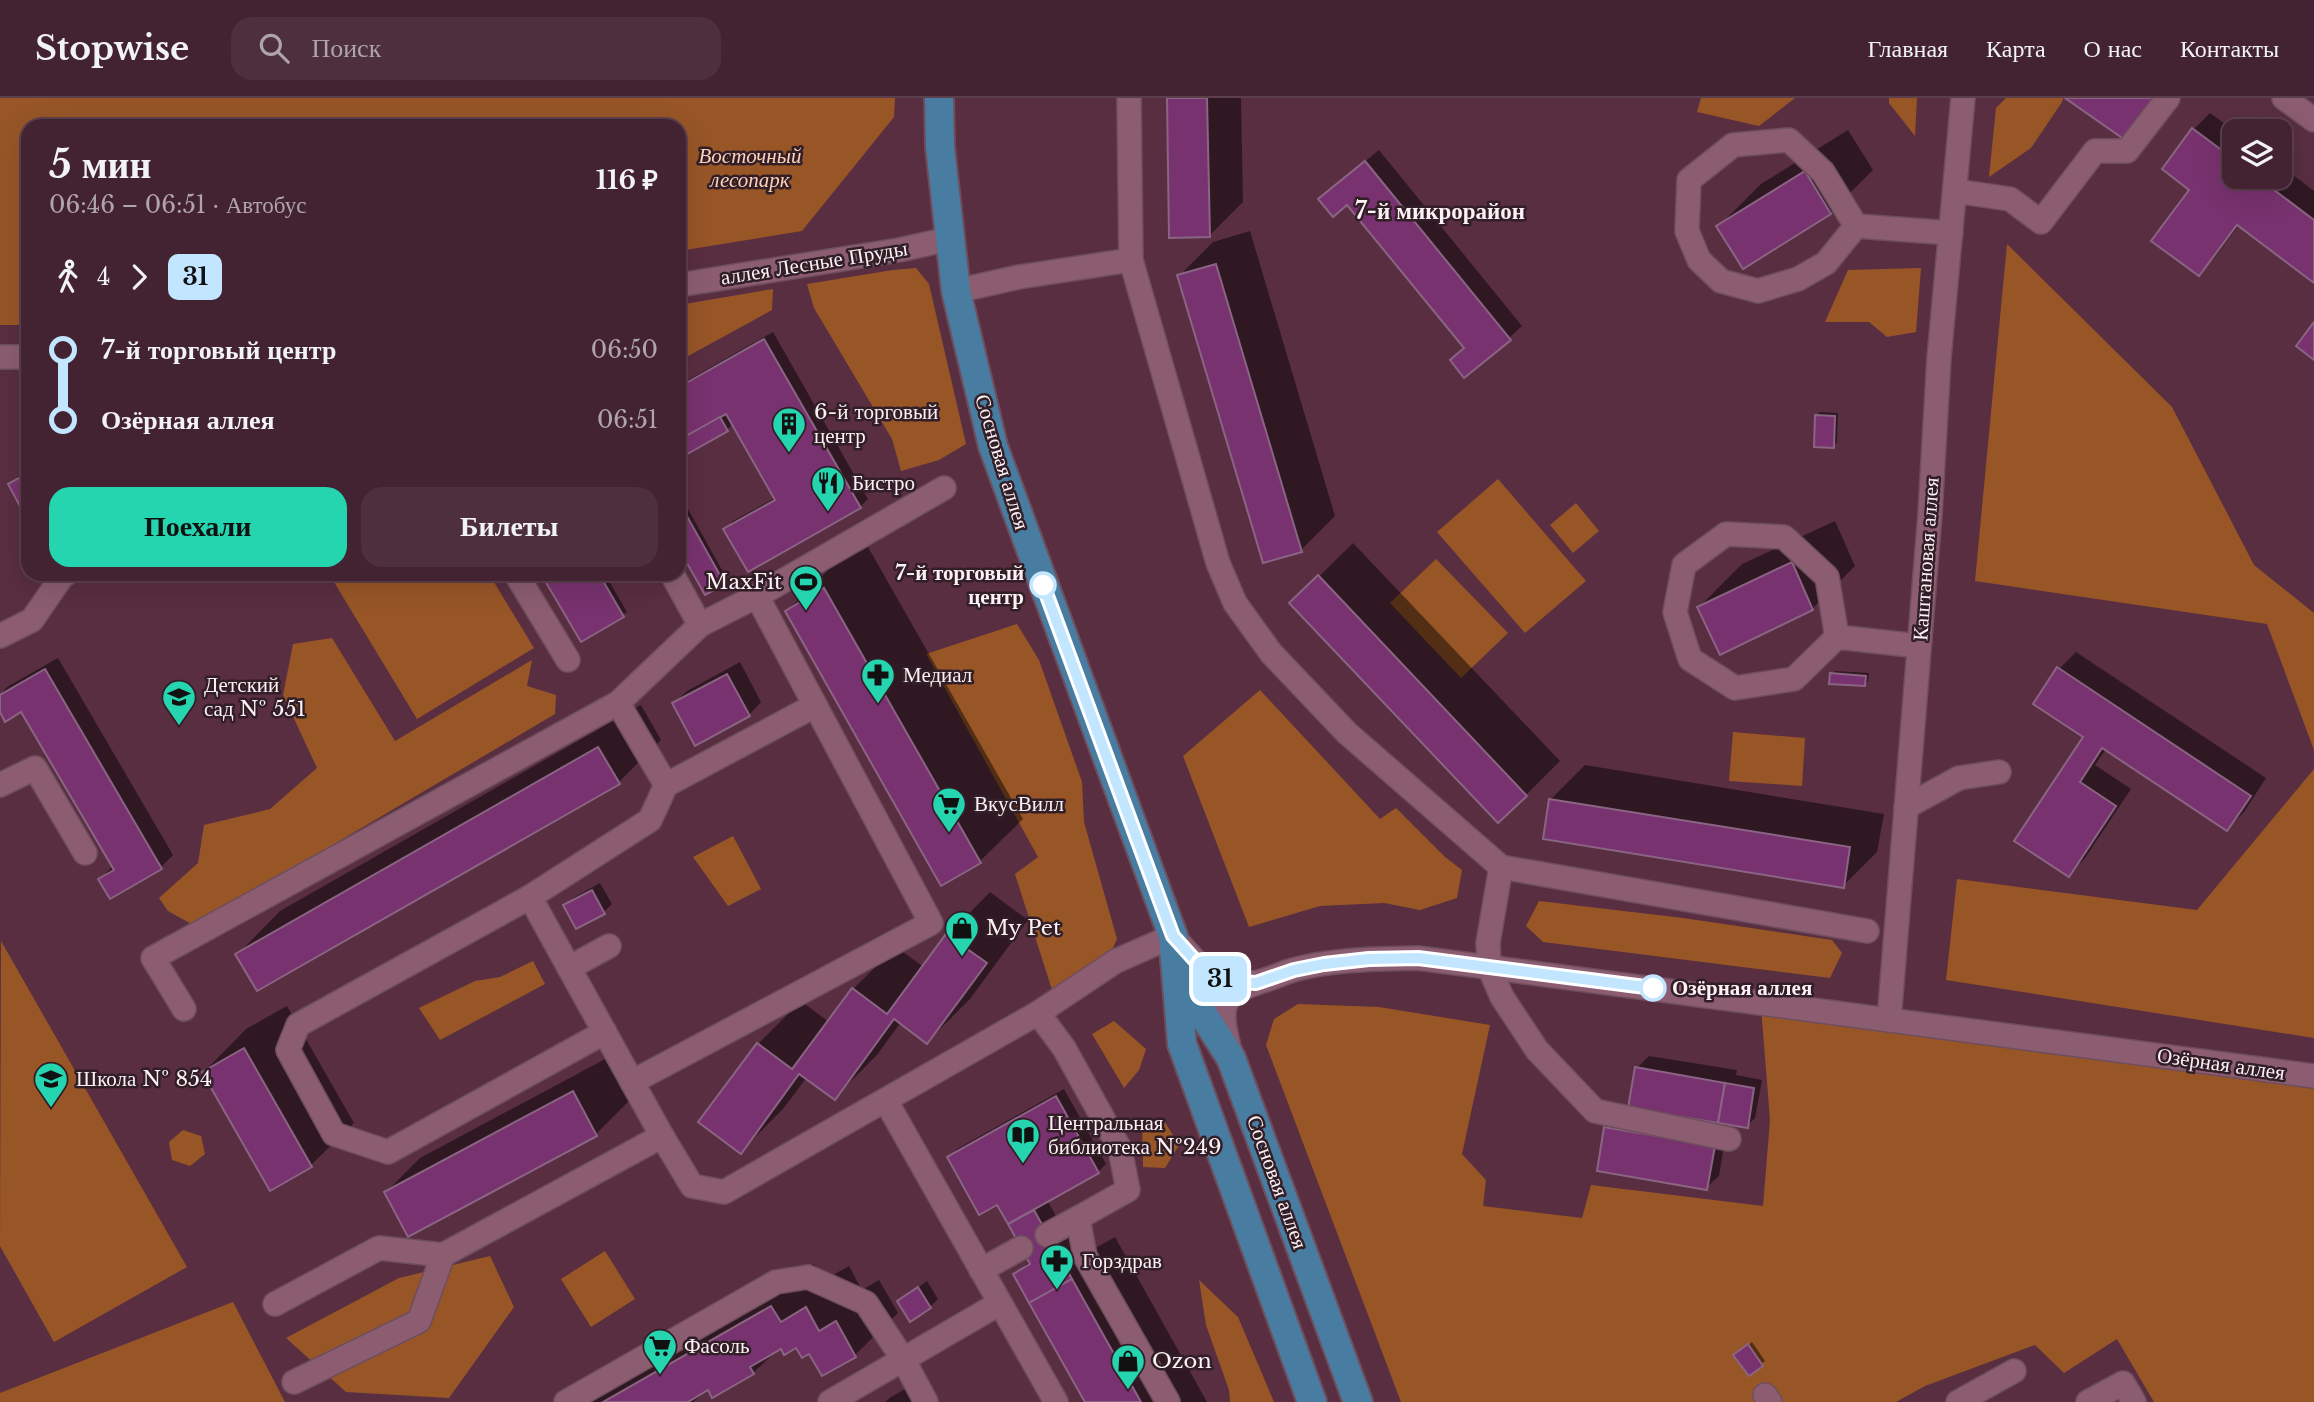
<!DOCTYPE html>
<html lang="ru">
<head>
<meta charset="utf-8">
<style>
  body { margin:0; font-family:"Libre Baskerville",serif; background:#4d2f3d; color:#f1f3f6; height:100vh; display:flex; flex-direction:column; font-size:26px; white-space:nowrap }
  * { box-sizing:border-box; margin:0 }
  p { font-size:23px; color:#afa4ab }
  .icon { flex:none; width:38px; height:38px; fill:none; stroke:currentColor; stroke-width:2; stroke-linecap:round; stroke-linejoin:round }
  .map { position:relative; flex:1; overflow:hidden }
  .details { position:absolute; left:21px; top:21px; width:665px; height:462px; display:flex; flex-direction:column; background:#432231; border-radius:21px; box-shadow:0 7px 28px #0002,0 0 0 2px #5b3f4d }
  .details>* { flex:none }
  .badge { padding:0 14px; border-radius:10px; font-size:24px; line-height:46px }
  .buttons { position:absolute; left:2222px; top:21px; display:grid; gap:14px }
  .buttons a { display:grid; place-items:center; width:70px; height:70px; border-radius:14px; background:#432231; box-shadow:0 7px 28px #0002,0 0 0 2px #5b3f4d; font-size:35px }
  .map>.badge { position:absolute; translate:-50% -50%; box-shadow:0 0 0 4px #fff }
  .legs { display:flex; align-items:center; gap:10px; height:77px; padding:0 28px; font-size:23px }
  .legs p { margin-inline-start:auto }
  .headline { display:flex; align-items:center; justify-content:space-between; height:119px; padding:0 28px }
  h1 { font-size:38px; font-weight:700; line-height:52px }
  .primary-button { display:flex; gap:14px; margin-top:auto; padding:14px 28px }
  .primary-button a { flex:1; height:80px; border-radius:21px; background:#24d5af; color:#111; font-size:28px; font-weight:700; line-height:80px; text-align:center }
  .primary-button a+a { background:#4d2f3d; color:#f1f3f6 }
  ul { padding:0 28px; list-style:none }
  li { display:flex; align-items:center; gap:24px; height:70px; font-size:26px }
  li i { display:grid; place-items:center; width:10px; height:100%; margin:0 9px; background:currentColor }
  li i::after { content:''; width:18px; height:18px; margin:-9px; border:5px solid; border-radius:50%; background:#432231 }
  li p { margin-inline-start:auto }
  li:first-child i { background:linear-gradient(#0000 50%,currentColor 0) }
  li:last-child i { background:linear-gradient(currentColor 50%,#0000 0) }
  header { display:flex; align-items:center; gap:42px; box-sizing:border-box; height:98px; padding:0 35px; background:#432231; border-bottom:2px solid #5b3f4d }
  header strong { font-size:33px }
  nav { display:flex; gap:38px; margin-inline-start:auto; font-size:24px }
  .search { width:490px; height:63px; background:#4d2f3d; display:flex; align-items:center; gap:18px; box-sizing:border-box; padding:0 24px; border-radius:21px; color:#afa4ab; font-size:26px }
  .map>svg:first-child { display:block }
  .green { fill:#985627 }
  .shadow { fill:#0007 }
  .building { fill:#78326f; stroke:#8a6483; stroke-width:2 }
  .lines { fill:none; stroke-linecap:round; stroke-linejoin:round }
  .minor-casing { stroke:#6e4e5d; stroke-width:26 }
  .major-casing { stroke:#6e4e5d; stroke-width:32 }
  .minor { stroke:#8c5d71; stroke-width:23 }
  .major { stroke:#497ca1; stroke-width:28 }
  .line-1-casing { stroke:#fff; stroke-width:16 }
  .line-1 { stroke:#c2e6ff; stroke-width:10 }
  .stop-1-dot { fill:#fff; stroke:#c2e6ff; stroke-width:3.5 }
  .labels { text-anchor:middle; stroke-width:5; stroke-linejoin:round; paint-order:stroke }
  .park-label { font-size:21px; font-style:italic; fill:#ffd2b7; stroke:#321e26 }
  .street-label { font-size:21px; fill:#fcf1f5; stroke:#321e26 }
  .poi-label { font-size:21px; fill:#fcf1f5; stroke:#321e26; text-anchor:start }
  .stop-label { font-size:21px; font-weight:bold; fill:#fcf1f5; stroke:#321e26; text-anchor:end }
  .neighbourhood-label { font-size:23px; font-weight:bold; fill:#fcf1f5; stroke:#321e26 }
</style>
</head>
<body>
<header>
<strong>Stopwise</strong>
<div class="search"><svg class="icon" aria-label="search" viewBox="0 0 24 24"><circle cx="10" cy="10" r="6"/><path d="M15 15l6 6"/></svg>Поиск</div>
<nav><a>Главная</a><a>Карта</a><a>О нас</a><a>Контакты</a></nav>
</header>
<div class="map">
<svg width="2314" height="1304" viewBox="0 0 2314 1304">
  <rect width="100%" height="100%" fill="#592e41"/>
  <g class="green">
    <path d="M0 0H895L894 19 802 133 679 153V28H28V227H0Z"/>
    <path d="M1701 0H1795L1759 28 1697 14Z"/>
    <path d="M1889 0H1917L1915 38 1889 5Z"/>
    <path d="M2006 0H2063L2062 4 2031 50 1989 79 1996 10Z"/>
    <path d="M2007 146 2172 309 2254 467 2314 515V652L2267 526 1975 483Z"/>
    <path d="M916 170 929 186 966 346 939 362 901 373 892 341 814 210 807 186 893 172Z"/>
    <path d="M1921 170 1916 234 1887 239 1869 224H1825L1848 172Z"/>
    <path d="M773 191 772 212 679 263V207Z"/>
    <path d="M1498 381 1586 483 1525 535 1437 434Z"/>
    <path d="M1576 405 1599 433 1573 455 1550 427Z"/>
    <path d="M1436 461 1508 535 1461 580 1390 505Z"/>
    <path d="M347 476H489L534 550 417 621 334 484Z"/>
    <path d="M1017 526 1039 562 1082 684 1084 724 1117 841 1107 863 1053 895 1015 776 1038 759 926 556Z"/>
    <path d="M332 540 395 643 532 562 527 588 556 597 555 616 195 828 168 813 159 800 198 765 204 727 270 711 317 670 283 597 293 546Z"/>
    <path d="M1260 592 1380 721 1396 710 1445 759 1462 772 1457 800 1420 812 1384 805 1320 808 1249 829 1183 658Z"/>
    <path d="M1733 634 1805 640 1802 688 1729 683Z"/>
    <path d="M2314 671V940L1946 882 1957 781 2197 812Z"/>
    <path d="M733 738 761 791 728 808 693 759Z"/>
    <path d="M1539 803 1683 820 1832 842 1842 855 1830 880 1543 844 1526 828Z"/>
    <path d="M1 843 187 1169 54 1244 0 1148Z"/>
    <path d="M533 863 545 886 440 942 419 910 475 883 500 879Z"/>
    <path d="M1298 906 1379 909 1490 927 1462 1056 1486 1082 1483 1108 1582 1120 1591 1087 1763 1108 1770 1022 1761 909 2314 991V1304H2154L2117 1241 2064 1275 2035 1247 1925 1288 1896 1304H1401L1266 947 1274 921Z"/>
    <path d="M1114 923 1146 951 1139 972 1124 990 1092 936Z"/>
    <path d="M1163 1021 1179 1047 1165 1070 1143 1069 1142 1023Z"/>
    <path d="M183 1032 201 1038 205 1056 190 1068 172 1062 169 1044Z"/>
    <path d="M605 1153 635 1201 591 1229 561 1181Z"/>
    <path d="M490 1158 514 1209 449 1300 346 1294 286 1240 399 1180Z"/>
    <path d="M1199 1182 1238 1219 1274 1304H1230L1229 1292 1206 1227Z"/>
    <path d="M233 1204 285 1304H0V1295Z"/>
  </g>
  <g class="shadow">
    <path d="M1168 0H1241L1243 104 1209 138Z"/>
    <path d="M2210 15 2235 33V79H2280V67L2314 93V183L2239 127 2215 159 2198 176 2192 91 2193 32Z"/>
    <path d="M1848 32 1873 72 1830 115 1719 128 1761 86Z"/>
    <path d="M1379 52 1522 228 1509 240 1452 262 1465 249 1333 89Z"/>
    <path d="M1250 133 1335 418 1301 452 1179 178 1213 144Z"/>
    <path d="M773 234 868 401 860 409 725 431 733 423 775 400 733 325 727 332 679 350V287Z"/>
    <path d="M1820 314 1838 315 1837 345 1833 348 1817 318Z"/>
    <path d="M28 369V419L10 386Z"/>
    <path d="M679 395 727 481 724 485 679 448Z"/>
    <path d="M1835 423 1855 468 1812 511 1699 509 1742 466Z"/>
    <path d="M1353 445 1560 663 1526 697 1292 505Z"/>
    <path d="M868 449 1023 721 980 763 787 513 830 470Z"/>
    <path d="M543 476H605L627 514 582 542Z"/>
    <path d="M2076 554 2266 680 2244 714 2227 731 2106 651 2095 667 2131 691 2085 760 2069 777 2085 639 2059 571Z"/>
    <path d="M58 560 173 757 161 769 100 781 113 768 22 612 0 611V597L7 589Z"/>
    <path d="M740 564 761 604 749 617 674 605 687 593Z"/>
    <path d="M1835 573 1869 575 1868 583 1865 587 1832 576Z"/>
    <path d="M641 607 661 642 619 684 238 856 280 813Z"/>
    <path d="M1585 667 1884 716 1877 754 1843 788 1551 701Z"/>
    <path d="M600 785 612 806 604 814 565 808 573 800Z"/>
    <path d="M990 794 1028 822 970 901 927 944 901 924 877 957 834 1000 807 979 783 1011 740 1054 758 946 801 903 829 924 853 891 896 849 924 869 948 837Z"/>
    <path d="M287 908 354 1025 311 1067 271 1090 204 974 246 931Z"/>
    <path d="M1649 958 1737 972 1736 977 1762 982 1755 1020 1747 1028 1637 970Z"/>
    <path d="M607 960 630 1002 596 1036 386 1094 420 1060Z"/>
    <path d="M1064 991 1106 1066 1098 1074 1047 1102 1079 1159 1115 1139 1207 1304H1087L1015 1177 1030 1163 998 1105 949 1059 957 1051Z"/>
    <path d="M1618 1017 1726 1035 1719 1078 1706 1090 1606 1029Z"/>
    <path d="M814 1166 824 1182 849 1168 862 1192 879 1182 898 1215 855 1257 823 1276 810 1253 797 1248H782L753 1275 709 1290 693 1304H574Z"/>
    <path d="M927 1183 938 1201 930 1209 899 1203Z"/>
    <path d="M1752 1244 1765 1263 1749 1275 1739 1254Z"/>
    <path d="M926 1279 939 1304H885L891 1299Z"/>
  </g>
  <g class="building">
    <path d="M1167 0H1207L1210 139 1169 140Z"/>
    <path d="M2065 0H2159L2128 44Z"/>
    <path d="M2192 30 2235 62V79H2257L2314 122V185L2237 127 2199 178 2151 143 2189 92 2162 71Z"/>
    <path d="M1365 63 1511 242 1464 280 1450 262 1464 250 1347 107 1333 119 1318 101Z"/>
    <path d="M1805 73 1831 116 1743 171 1716 128Z"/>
    <path d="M1216 166 1302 454 1263 465 1177 177Z"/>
    <path d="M2314 224V262L2296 248Z"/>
    <path d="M764 241 861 410 748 474 723 431 775 402 726 316 679 342V289Z"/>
    <path d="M1815 317 1835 318 1834 350 1814 349Z"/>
    <path d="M720 319 728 333 682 359 679 354V342Z"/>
    <path d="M28 375V423L8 386Z"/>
    <path d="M679 404 725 486 705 497 679 451Z"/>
    <path d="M1792 464 1813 512 1720 557 1697 509Z"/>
    <path d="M541 476H599L624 519 581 544Z"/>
    <path d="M1318 477 1527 698 1498 725 1289 505Z"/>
    <path d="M824 490 981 765 941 788 785 513Z"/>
    <path d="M2057 569 2251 698 2227 733 2102 650 2080 684 2116 708 2069 779 2014 743 2083 639 2033 606Z"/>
    <path d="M45 571 162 771 110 801 98 781 114 772 21 614 5 624 0 614V597Z"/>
    <path d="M1830 575 1866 578 1865 588 1829 586Z"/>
    <path d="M727 576 750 618 695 648 672 605Z"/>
    <path d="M598 649 620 686 257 893 235 856Z"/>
    <path d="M1549 701 1850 749 1844 790 1543 741Z"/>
    <path d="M592 792 605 816 576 831 563 807Z"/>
    <path d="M946 836 987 865 927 946 894 921 835 1002 799 976 741 1056 698 1024 757 945 792 971 852 890 887 916Z"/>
    <path d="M244 950 312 1069 270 1093 202 974Z"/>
    <path d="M1635 969 1725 985 1718 1025 1628 1010Z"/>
    <path d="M1725 985 1754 990 1748 1030 1718 1025Z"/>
    <path d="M573 993 597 1038 408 1139 384 1094Z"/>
    <path d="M1056 998 1099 1075 1008 1126 997 1107 979 1117 947 1059Z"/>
    <path d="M1604 1029 1715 1048 1707 1092 1597 1073Z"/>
    <path d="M1034 1112 1072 1181 1029 1205 1013 1176 1030 1166 1008 1126Z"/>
    <path d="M1072 1181 1141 1304H1085L1082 1299 1029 1205Z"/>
    <path d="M918 1189 931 1210 910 1224 897 1203Z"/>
    <path d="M771 1208 781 1224 806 1209 819 1233 836 1223 856 1259 822 1278 809 1256 802 1260 796 1250 784 1257 781 1251 750 1269 754 1276 712 1300 708 1292 688 1304H603Z"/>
    <path d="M1748 1246 1763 1268 1749 1278 1733 1257Z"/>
  </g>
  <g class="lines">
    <g class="minor-casing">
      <g id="minor">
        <path d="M1129 0 1131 162 1218 465 1235 505 1271 555 1347 635 1501 769 1867 833"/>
        <path d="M2284 0 2314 22"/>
        <path d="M1789 42 1823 74 1856 128 1826 165 1798 181 1758 193 1721 183 1699 162 1687 133 1689 82 1733 47Z"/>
        <path d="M1955 93 2010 101 2041 124 2095 53H2127L2168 0"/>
        <path d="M1856 128 1951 135"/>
        <path d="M679 187 899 152 949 141"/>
        <path d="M956 193 1019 179 1131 162"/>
        <path d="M0 259H28"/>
        <path d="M516 476 568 562"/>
        <path d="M672 476 700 527"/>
        <path d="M0 538 32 522 63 477 66 476"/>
        <path d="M1837 539 1827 479 1784 439 1726 436 1684 467 1675 514 1690 561 1735 590 1794 581 1837 539 1919 548"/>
        <path d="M0 687 35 670 85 755"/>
        <path d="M666 687 814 608"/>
        <path d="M1906 709 1959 680 1999 674"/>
        <path d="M1501 769 1488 845 1489 869 1502 899 1537 952 1595 1013 1729 1041"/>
        <path d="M530 799 662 1038 692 1088 724 1094 1038 915 1116 863 1173 838C1205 874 1206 881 1256 885"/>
        <path d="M569 870 609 848"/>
        <path d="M184 911 153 860 618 605 700 527 757 498 944 390"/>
        <path d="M1038 915 1064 950 1120 1051 1128 1092 1078 1120 1085 1158 1168 1304"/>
        <path d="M1889 922 1930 416 1939 260 1963 0"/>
        <path d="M605 934 388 1054 334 1036 288 952 298 927 530 799 650 722 666 687 618 605"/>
        <path d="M1230 953C1227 939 1220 919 1226 905 1232 893 1250 887 1262 883 1273 880 1283 875 1293 872 1333 861 1376 861 1418 860L2314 978"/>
        <path d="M632 984 931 825 757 498"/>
        <path d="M886 1003 1056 1304"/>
        <path d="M1047 1137 1078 1120"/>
        <path d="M981 1172 1021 1150"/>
        <path d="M275 1206 379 1150 443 1157 662 1038"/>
        <path d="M294 1284 419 1223 443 1157"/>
        <path d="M1765 1297 1770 1304"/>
        <path d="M566 1304 776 1184 808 1179 866 1205 903 1261 926 1304"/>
        <path d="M830 1304 1000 1205"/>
        <path d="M1958 1304 2014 1273"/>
        <path d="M2088 1304 2123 1285 2134 1304"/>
      </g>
    </g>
    <g class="major-casing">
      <g id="major">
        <path d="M939 0 940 49 956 193 993 348 1173 838 1182 946 1312 1304"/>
        <path d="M1179 879 1231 960 1358 1304"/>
      </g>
    </g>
    <use href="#minor" class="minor"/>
    <use href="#major" class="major"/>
  </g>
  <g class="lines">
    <g class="line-1-casing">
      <path id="line-1" d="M1043 487 1173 838 1201 869 1213 878 1225 883 1256 885 1294 872 1324 866 1369 861 1418 860 1653 890"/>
    </g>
    <use href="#line-1" class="line-1"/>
  </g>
  <defs>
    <g id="building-pin" transform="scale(1.75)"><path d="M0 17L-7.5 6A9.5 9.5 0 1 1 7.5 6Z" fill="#24d5af" stroke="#321e26"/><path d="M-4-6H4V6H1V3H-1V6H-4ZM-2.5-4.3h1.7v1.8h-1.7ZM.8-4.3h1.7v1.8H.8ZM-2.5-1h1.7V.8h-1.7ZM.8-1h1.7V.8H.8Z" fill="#111"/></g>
    <g id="restaurant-pin" transform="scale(1.75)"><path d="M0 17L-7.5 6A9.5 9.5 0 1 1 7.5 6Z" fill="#24d5af" stroke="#321e26"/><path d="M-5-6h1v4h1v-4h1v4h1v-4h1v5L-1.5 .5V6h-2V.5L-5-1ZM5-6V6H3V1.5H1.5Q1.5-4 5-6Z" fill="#111"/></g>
    <g id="stadium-pin" transform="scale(1.75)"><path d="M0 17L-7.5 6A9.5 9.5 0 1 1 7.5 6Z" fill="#24d5af" stroke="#321e26"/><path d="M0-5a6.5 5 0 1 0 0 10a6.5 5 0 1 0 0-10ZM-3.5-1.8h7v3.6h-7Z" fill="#111"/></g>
    <g id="pharmacy-pin" transform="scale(1.75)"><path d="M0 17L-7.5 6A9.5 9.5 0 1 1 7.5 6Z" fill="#24d5af" stroke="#321e26"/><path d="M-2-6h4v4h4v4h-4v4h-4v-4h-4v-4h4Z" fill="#111"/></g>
    <g id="school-pin" transform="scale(1.75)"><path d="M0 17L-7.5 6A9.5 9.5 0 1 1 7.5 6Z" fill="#24d5af" stroke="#321e26"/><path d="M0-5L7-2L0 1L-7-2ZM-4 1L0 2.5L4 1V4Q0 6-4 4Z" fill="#111"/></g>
    <g id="supermarket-pin" transform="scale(1.75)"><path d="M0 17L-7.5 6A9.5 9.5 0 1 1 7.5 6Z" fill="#24d5af" stroke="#321e26"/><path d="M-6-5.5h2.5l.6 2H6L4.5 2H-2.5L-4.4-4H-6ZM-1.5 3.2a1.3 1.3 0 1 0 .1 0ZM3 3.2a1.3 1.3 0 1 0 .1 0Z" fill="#111"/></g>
    <g id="shop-pin" transform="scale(1.75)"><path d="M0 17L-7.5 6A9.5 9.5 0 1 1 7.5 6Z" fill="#24d5af" stroke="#321e26"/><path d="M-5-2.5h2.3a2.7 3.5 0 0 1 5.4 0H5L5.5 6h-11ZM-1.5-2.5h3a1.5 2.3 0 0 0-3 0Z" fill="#111"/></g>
    <g id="library-pin" transform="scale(1.75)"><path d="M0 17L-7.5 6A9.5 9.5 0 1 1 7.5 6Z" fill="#24d5af" stroke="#321e26"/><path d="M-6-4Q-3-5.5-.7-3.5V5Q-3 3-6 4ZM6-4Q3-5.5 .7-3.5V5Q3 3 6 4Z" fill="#111"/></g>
  </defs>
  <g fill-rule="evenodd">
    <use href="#building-pin" x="789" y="326"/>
    <use href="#restaurant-pin" x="828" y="385"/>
    <use href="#stadium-pin" x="806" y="484"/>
    <use href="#pharmacy-pin" x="878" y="577"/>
    <use href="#school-pin" x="179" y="599"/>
    <use href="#supermarket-pin" x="949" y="706"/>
    <use href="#shop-pin" x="962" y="830"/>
    <use href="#school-pin" x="51" y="981"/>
    <use href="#library-pin" x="1023" y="1037"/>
    <use href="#pharmacy-pin" x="1057" y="1163"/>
    <use href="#supermarket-pin" x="660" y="1248"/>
    <use href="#shop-pin" x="1128" y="1263"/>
  </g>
  <g class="stop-1-dot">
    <circle cx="1043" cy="487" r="12"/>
    <circle cx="1653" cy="890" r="12"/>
  </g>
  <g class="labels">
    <g class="park-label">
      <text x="750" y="65">Восточный<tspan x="750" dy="24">лесопарк</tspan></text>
    </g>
    <g class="street-label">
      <text transform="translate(814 165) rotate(-9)" y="7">аллея Лесные Пруды</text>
      <text transform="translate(1002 364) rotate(73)" y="7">Сосновая аллея</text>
      <text transform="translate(1926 461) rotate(-86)" y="7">Каштановая аллея</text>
      <text transform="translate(2221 966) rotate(8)" y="7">Озёрная аллея</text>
      <text transform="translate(1277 1084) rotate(70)" y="7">Сосновая аллея</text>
    </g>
    <g class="poi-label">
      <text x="814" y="321">6-й торговый<tspan x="814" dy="24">центр</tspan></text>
      <text x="852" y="392">Бистро</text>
      <text x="782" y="491" text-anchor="end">MaxFit</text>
      <text x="903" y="584">Медиал</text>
      <text x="204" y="594">Детский<tspan x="204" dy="24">сад № 551</tspan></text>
      <text x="974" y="713">ВкусВилл</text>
      <text x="986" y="837">My Pet</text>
      <text x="76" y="988">Школа № 854</text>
      <text x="1048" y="1032">Центральная<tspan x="1048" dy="24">библиотека №249</tspan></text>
      <text x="1082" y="1170">Горздрав</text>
      <text x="684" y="1255">Фасоль</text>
      <text x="1152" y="1270">Ozon</text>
    </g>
    <g class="stop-label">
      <text x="1024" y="482">7-й торговый<tspan x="1024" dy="24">центр</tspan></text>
      <text x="1672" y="897" text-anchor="start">Озёрная аллея</text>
    </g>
    <g class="neighbourhood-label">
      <text x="1440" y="121">7-й микрорайон</text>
    </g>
  </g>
</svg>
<div class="buttons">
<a><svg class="icon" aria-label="layers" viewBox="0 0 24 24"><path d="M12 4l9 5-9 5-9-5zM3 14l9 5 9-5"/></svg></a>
</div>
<b class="badge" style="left:1220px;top:881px;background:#c2e6ff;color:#111">31</b>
<section class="details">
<div class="headline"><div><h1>5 мин</h1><p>06:46 – 06:51 · Автобус</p></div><b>116 ₽</b></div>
<div class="legs"><svg class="icon" aria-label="walk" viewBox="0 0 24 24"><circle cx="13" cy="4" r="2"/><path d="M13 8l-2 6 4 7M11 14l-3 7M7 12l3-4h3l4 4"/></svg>4<svg class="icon" aria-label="forward" viewBox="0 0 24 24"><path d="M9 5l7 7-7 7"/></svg><b class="badge" style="background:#c2e6ff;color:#111">31</b></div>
<ul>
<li><i style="color:#c2e6ff"></i><b>7-й торговый центр</b><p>06:50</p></li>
<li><i style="color:#c2e6ff"></i><b>Озёрная аллея</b><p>06:51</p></li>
</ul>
<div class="primary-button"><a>Поехали</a><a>Билеты</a></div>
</section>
</div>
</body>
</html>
